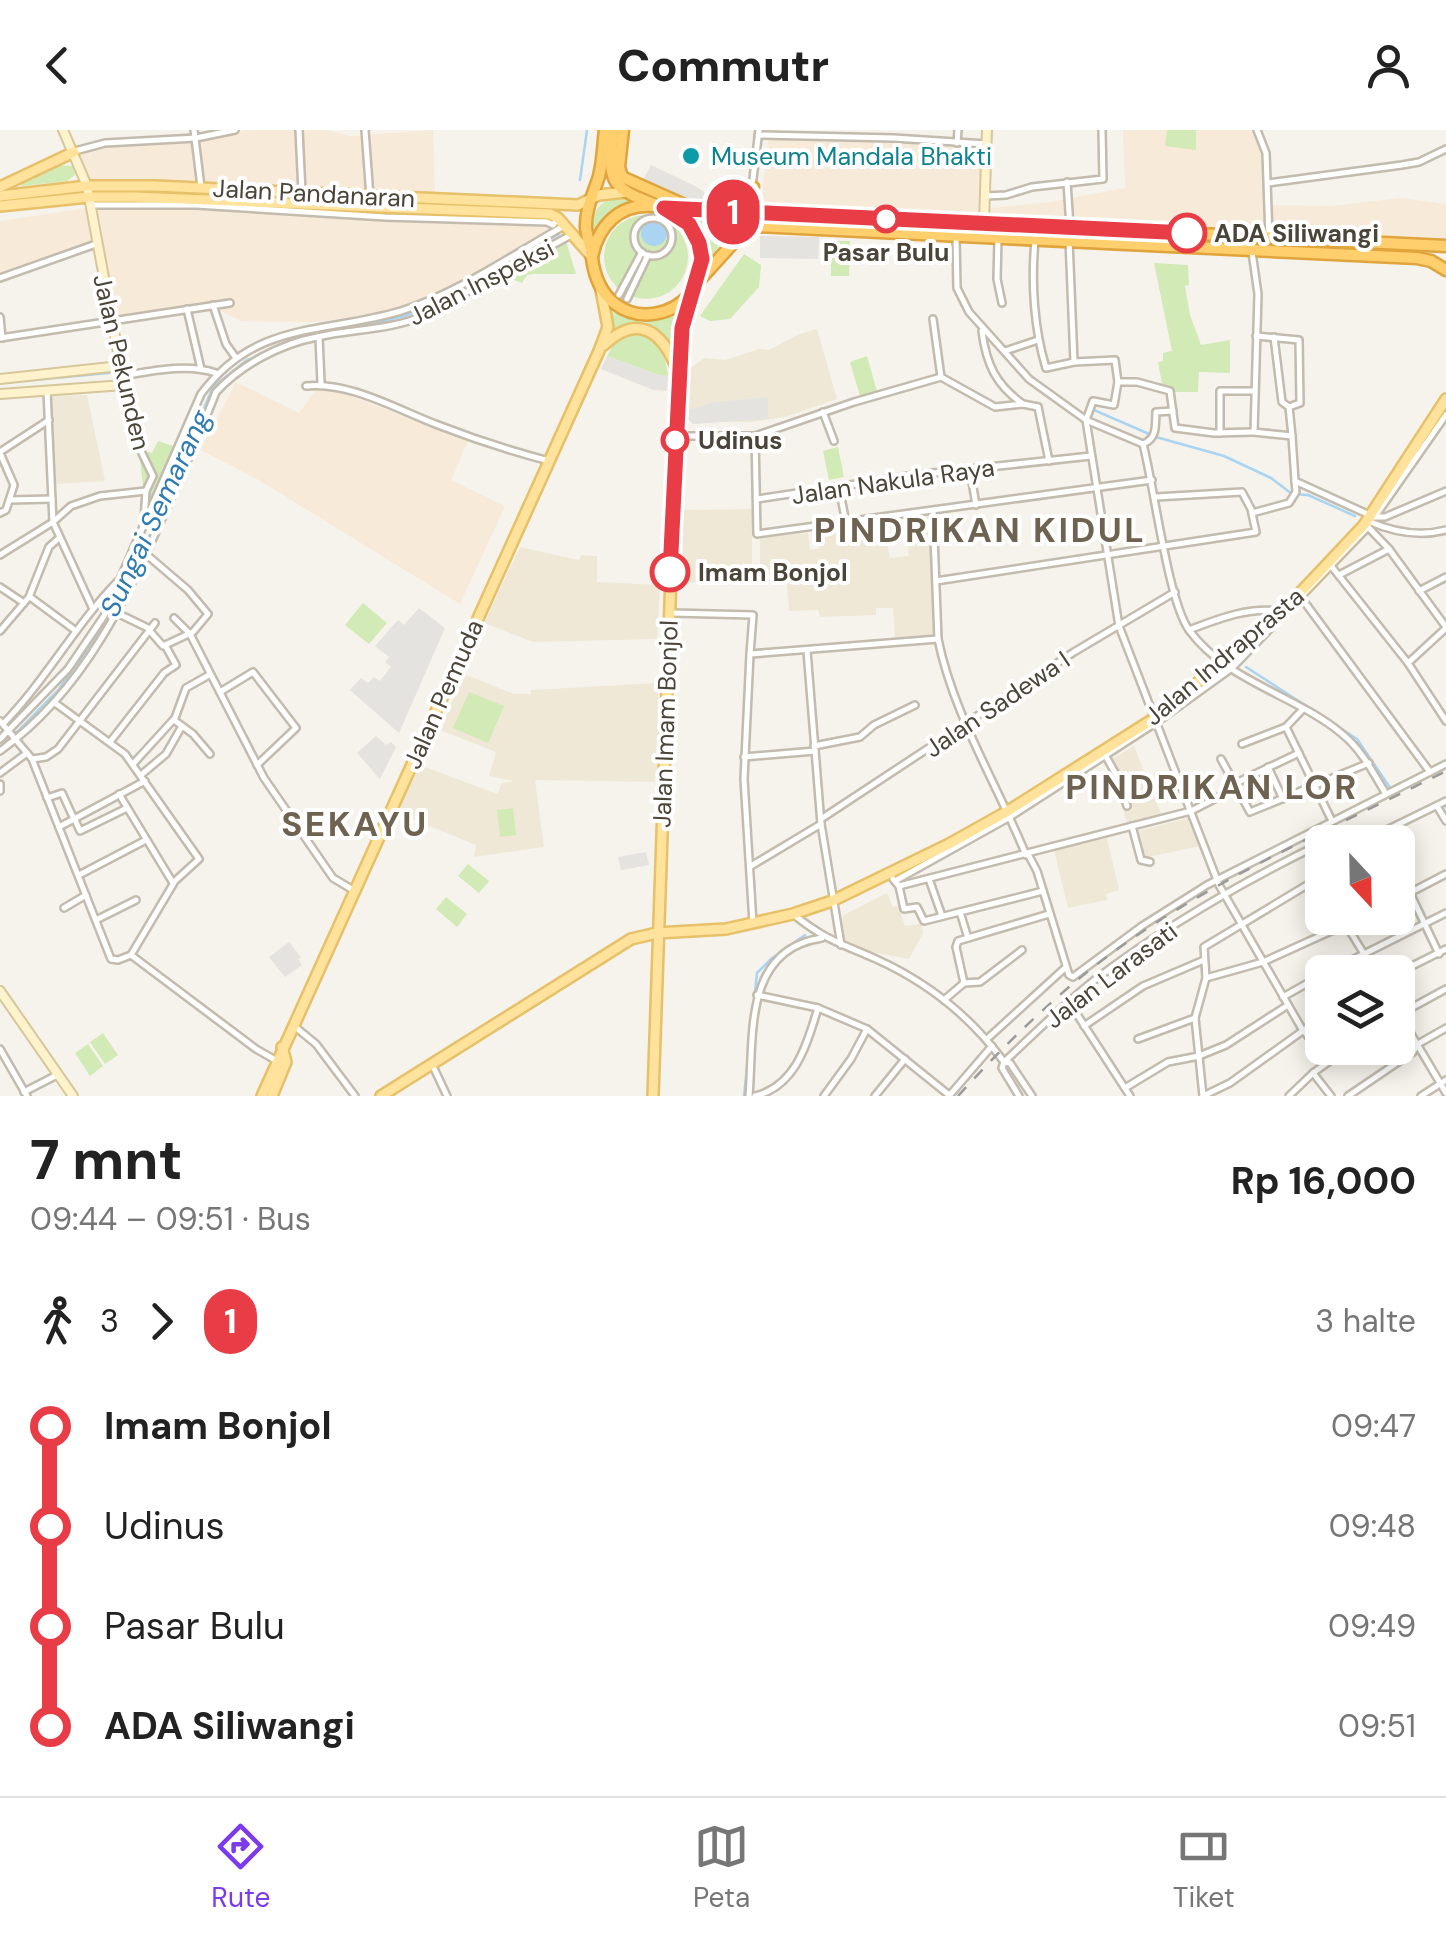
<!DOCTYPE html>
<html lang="id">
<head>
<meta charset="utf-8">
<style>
  body { margin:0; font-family:"DM Sans",sans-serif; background:#f2f2f2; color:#222; height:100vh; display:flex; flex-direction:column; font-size:38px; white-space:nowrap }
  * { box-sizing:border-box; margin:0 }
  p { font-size:32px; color:#767676 }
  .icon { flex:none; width:55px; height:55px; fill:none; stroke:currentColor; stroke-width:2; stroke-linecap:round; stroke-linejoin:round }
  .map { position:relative; height:966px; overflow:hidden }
  .drawer { display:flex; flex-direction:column; background:#fff; flex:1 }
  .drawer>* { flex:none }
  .badge { padding:0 20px; border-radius:32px; font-size:35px; line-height:65px }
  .needle { width:65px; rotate:158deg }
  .controls { position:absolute; left:1305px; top:695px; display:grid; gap:20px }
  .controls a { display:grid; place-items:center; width:110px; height:110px; border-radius:15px; background:#fff; box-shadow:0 5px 25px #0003; font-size:50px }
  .map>.badge { position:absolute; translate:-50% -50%; box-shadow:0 0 0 5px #fff }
  .legs { display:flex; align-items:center; gap:15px; height:110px; padding:0 30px; font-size:32px }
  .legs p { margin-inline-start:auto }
  .headline { display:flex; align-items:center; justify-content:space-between; height:170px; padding:0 30px }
  h1 { font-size:55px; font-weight:800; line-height:75px }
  ul { padding:0 30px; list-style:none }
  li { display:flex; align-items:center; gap:35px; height:100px; font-size:38px }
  li i { display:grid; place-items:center; width:15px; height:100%; margin:0 12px; background:currentColor }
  li i::after { content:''; width:25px; height:25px; margin:-12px; border:8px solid; border-radius:50%; background:#fff }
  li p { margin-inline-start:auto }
  li:first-child i { background:linear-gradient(#0000 50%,currentColor 0) }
  li:last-child i { background:linear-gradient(currentColor 50%,#0000 0) }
  header { display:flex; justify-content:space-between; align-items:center; height:130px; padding:0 30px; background:#fff; font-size:45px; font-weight:800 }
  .tab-bar { display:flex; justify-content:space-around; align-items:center; height:140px; border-top:2px solid #e0e0e0; background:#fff; font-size:28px; color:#767676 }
  .tab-bar a { display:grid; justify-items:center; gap:5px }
  .tab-bar .selected { color:#7c3aed }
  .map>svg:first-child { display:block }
  .commercial { fill:#f7ead8 }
  .education { fill:#efe8d6 }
  .green { fill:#d2eab5 }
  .parking { fill:#e5e3e0 }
  .water { fill:#a9d4f2 }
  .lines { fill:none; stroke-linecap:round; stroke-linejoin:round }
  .stream { stroke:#a9d4f2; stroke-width:2.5 }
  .street-casing { stroke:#c2bbae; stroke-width:10 }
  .secondary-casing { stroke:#d6c79b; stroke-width:12 }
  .primary-casing { stroke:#e6c16a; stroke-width:14 }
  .highway-casing { stroke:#e0a43c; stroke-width:15 }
  .street { stroke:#fff; stroke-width:5 }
  .secondary { stroke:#fff3cd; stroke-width:8 }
  .primary { stroke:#ffe39c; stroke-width:9 }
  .highway { stroke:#ffcf6e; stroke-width:10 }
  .rail { stroke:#9a9a9a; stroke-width:2.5; stroke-dasharray:12 12; stroke-linecap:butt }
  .line-1-casing { stroke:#fff; stroke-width:22 }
  .line-1 { stroke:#e83d46; stroke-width:15 }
  .culture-dot { fill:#0f9aa8; stroke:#fff; stroke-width:4 }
  .stop-1-dot { fill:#fff; stroke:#e83d46; stroke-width:5 }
  .labels { text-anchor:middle; stroke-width:8; stroke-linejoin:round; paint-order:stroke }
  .culture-label { font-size:25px; fill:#0d838f; stroke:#fff; text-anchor:start }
  .street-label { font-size:25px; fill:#4b4439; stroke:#fff }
  .stop-label { font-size:25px; font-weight:bold; fill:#4b4439; stroke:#fff; text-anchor:start }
  .water-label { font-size:28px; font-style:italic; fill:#2e7ab2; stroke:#fff }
  .district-label { font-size:35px; font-weight:bold; letter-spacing:2.5px; fill:#6e6250; stroke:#fff }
</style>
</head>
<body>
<header><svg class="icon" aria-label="back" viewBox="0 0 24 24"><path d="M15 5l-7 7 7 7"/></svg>Commutr<svg class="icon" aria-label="person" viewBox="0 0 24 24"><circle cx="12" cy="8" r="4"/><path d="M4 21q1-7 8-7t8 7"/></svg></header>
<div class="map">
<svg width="1446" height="966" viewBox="0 0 1446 966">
  <rect width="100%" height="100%" fill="#f6f3ec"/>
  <g class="commercial">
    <path d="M245 0H327L350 6 433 0 435 69 262 56 91 53 79 23 113 15 191 11Z"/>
    <path d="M769 0 988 16V72L990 78 1050 72 1125 58 1123 0H1254L1266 35V75L1331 76 1401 68 1446 74V110L971 90 761 76Z"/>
    <path d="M100 76 545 94 553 100 448 159 400 180 315 192 242 191 201 172 115 189 102 114 0 149V91Z"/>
    <path d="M236 252 299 283 318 257 338 261 468 311 451 350 505 376 460 474 257 349 200 320Z"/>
  </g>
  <g class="education">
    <path d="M817 199 837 269 785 287 752 292 689 291V239L704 228 725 230 760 219 769 220 799 204Z"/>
    <path d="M87 265 105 351 55 354 50 266Z"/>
    <path d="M752 379V449L683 453V380Z"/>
    <path d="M936 382 940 506 895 507 893 478H876V485L820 487 818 480 789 481 786 444 760 445V408L808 403 810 420 820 418 817 401 863 393 868 415 879 413 875 391H883L890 428 909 426 904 386Z"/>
    <path d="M520 417 579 430 581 425 597 426V452L660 455 657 509 533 512 484 493Z"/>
    <path d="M464 544 514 564H531V560L658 553V652L535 650 544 717 474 727 476 715 395 682 417 634 497 664 502 653 514 651 489 646 496 622 440 600Z"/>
    <path d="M1134 616 1162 686 1128 695 1108 631Z"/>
    <path d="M1192 687 1200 716 1139 729 1131 703Z"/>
    <path d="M1107 708 1119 760 1106 764 1107 770 1068 778 1054 720Z"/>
    <path d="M887 763 893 777 898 776 905 796 922 794 923 803 909 829 845 817 842 786Z"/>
  </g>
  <g class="green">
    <path d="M1167 0H1196V20L1165 16Z"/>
    <path d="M56 35 73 36 75 45 67 51 22 56 19 52Z"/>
    <path d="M617 67 630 71 606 84 592 103C590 83 598 72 617 67Z"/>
    <circle cx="646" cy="127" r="42"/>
    <path d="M697 89 738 90 710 128 707 111Z"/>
    <path d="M566 111 576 144H534L527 145 522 153 507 147Z"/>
    <path d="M831 111H850L849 146H831Z"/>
    <path d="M744 124 761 135 759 157 730 189 710 191 700 186Z"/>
    <path d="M1154 133 1188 135 1189 155 1185 156 1190 185 1201 215 1230 210V243L1199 242 1198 262H1175L1162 254 1158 232 1163 231V223L1172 221Z"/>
    <path d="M610 181 644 193 675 186 671 216 659 203 644 195 616 202Z"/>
    <path d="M635 202C659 204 665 224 668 245H658L607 226 615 212Z"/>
    <path d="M867 226 878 265 861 270 850 232Z"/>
    <path d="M158 311 179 318 146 386 139 319 152 323Z"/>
    <path d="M838 317 844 347 829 350 823 321Z"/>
    <path d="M363 473 387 493 369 514 345 495Z"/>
    <path d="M469 562 504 576 488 613 453 598Z"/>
    <path d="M513 678 516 705 500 707 497 680Z"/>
    <path d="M468 734 489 751 479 763 458 746Z"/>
    <path d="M446 767 467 784 457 797 436 779Z"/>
    <path d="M103 903 118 925 105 934 90 912Z"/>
    <path d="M88 914 103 936 90 946 75 923Z"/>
  </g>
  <g class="parking">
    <path d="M651 35 697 57 717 71 685 70 643 50Z"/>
    <path d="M760 106 819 107 818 129 760 128Z"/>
    <path d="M607 226 658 245H668L667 261 653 260 601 239Z"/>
    <path d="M768 267V289L693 294 688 289V280L715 272Z"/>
    <path d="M419 478 445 498 399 603 350 560 361 548 368 553 374 547 380 551 391 537 385 532 389 527 375 516 398 490 404 495Z"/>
    <path d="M376 606 386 615 391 612 396 617 380 649 357 623Z"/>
    <path d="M646 722 649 735 621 740 618 727Z"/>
    <path d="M289 812 301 827 298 829 302 835 285 847 269 827Z"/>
  </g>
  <circle class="water" cx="654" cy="103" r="13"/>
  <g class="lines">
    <g class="stream">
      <path d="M580 50 587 0"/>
      <path d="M294 211 405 186 444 170 559 104"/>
      <path d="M0 253 109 243"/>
      <path d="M1094 280 1156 307 1224 326 1271 348 1292 364 1308 365 1355 386"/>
      <path d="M1373 396 1395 402"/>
      <path d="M1423 405 1444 403"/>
      <path d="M1246 537 1357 609 1391 659"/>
      <path d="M0 613 18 601 59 559 111 487 144 419 213 257 247 230 260 226"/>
      <path d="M1445 675 1446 677"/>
      <path d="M744 966 757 843 771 829 805 805"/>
    </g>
    <g class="street-casing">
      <g id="street">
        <path d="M194 0 201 57"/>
        <path d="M299 0 302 62"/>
        <path d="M365 0 370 67"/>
        <path d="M1257 0 1266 23 1269 107"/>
        <path d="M758 5 894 8 986 14"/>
        <path d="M957 13 958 0"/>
        <path d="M75 21 105 13 196 8 235 0"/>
        <path d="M1067 52 1070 97"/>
        <path d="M1268 53 1402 35 1419 32 1446 19"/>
        <path d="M985 66 1006 65 1032 57 1103 49 1102 0"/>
        <path d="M91 75H196L385 87 547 92 553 95 558 88"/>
        <path d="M749 81 759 0"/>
        <circle cx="653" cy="107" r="19"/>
        <path d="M956 107 957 158 969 182 1029 249 1086 290 1119 496 1219 755 1302 899 1329 931"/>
        <path d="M998 109 997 149 1002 173"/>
        <path d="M1069 110 1074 232"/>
        <path d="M1035 111C1031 152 1034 199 1046 238L1074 232 1115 230 1118 252H1137L1170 261 1175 298 1214 303 1254 302"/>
        <path d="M1252 122 1258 164 1254 302 1292 306 1295 351 1374 387H1385L1446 361"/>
        <path d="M0 148 96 114"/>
        <path d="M619 165 642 122"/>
        <path d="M627 169 648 125"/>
        <path d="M213 175 226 214 236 228"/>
        <path d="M187 179 201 239"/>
        <path d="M0 187 2 208"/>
        <path d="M933 189 941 247"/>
        <path d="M982 201C986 234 996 255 1023 274"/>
        <path d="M1256 206 1299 210 1300 273 1289 277"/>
        <path d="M319 207 321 253"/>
        <path d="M1274 207 1282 272 1289 277 1292 306"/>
        <path d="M0 208 230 173"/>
        <path d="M1005 221 1038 210"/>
        <path d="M122 246C152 241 187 233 216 243"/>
        <path d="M941 247 995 277 1023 274 1038 277"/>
        <path d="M1118 252 1114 275 1093 271 1086 290 1143 314"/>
        <path d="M124 255 139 317 153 346 146 361 144 390"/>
        <path d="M306 256C349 251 398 280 438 295 474 309 511 321 549 331"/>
        <path d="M47 261 53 392 92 477"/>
        <path d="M1038 277 1049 331"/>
        <path d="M823 282 834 311"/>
        <path d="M1220 303V261H1255"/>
        <path d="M675 306H755L854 272 941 247"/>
        <path d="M755 306 757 404 1152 350"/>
        <path d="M1143 314C1154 356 1168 471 1189 500 1226 551 1295 565 1341 603 1362 620 1372 641 1386 664"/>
        <path d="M1143 314C1158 308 1155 295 1156 282L1173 281"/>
        <path d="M0 322 49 290"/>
        <path d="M0 323 14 355 6 380 0 383"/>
        <path d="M970 340 976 375"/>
        <path d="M839 357 846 393"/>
        <path d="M757 369 915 345 1091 326"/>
        <path d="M10 370 52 369"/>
        <path d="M1252 383 1289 373 1296 362 1295 351"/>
        <path d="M1376 385 1446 285"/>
        <path d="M1368 391C1393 402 1419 407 1446 400"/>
        <path d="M1368 397 1389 419 1446 497"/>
        <path d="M0 425 53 392 71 376 100 366 146 361"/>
        <path d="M147 425 188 460 208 484 193 502 163 516 149 500"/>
        <path d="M1332 437 1408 533 1446 591"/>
        <path d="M1339 445 1389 419"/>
        <path d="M936 451 1256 402 1251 379 1242 362 1156 367"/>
        <path d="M0 457 24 473"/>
        <path d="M1419 461 1446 447"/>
        <path d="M1300 466 1430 642"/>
        <path d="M30 467 76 501"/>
        <path d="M117 483 150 499"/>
        <path d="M672 483 753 485 750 524 938 509 933 381"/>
        <path d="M174 488 190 504 264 648 333 748 353 760"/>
        <path d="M1189 500C1218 489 1247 477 1279 481"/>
        <path d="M0 501 29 467 49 417 59 408"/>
        <path d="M938 509C953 584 997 654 1026 725"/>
        <path d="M807 521 821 694 841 815"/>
        <path d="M750 524 744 649 753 793"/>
        <path d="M1408 533 1446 498"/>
        <path d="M220 562 253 542 296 598 257 635"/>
        <path d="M55 573 125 624 199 729 175 751 131 825"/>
        <path d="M1302 580 1286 597 1332 691"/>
        <path d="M174 590 193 604 210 624"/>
        <path d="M0 591 32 629 111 829 118 830 131 825"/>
        <path d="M3 594C46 550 75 495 118 451"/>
        <path d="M0 609 68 539 104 486 201 264C256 190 324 204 401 181 458 163 512 125 564 96"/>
        <path d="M110 612 164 543 176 535 165 515"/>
        <path d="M1242 614 1286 597"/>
        <path d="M814 616 860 607 874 595 915 575"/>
        <path d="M0 621C91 556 133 453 177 355 190 324 204 294 216 262 241 235 280 214 317 207 352 199 390 200 423 186L571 105"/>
        <path d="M1104 623 1118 648 1127 676"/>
        <path d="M744 627 815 621"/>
        <path d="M32 629 46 627 58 619 155 493"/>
        <path d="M1221 629 1250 682 1369 633"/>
        <path d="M133 634 175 588 186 558 209 545"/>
        <path d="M1268 637 1283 669"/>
        <path d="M0 643 27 623"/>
        <path d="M141 645 166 624 182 596"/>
        <path d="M0 654V661"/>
        <path d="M1234 654 1299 623"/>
        <path d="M119 664 173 753"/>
        <path d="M47 668 62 663 73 687"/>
        <path d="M1437 676 1446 691"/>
        <path d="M821 689 1074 522 1175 462"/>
        <path d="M75 690 80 701 127 678"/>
        <path d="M1132 696 1141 730 1150 732"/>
        <path d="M59 697 145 651"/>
        <path d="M1362 712 1446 671"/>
        <path d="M1028 724 1037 741 1069 845 1073 847 1142 796 1207 755 1446 634"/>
        <path d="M751 736 821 694"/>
        <path d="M79 745 146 710"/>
        <path d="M893 749 899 756 1191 681 1236 658"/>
        <path d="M929 749 942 786"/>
        <path d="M895 751 1010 687 1157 592 1232 538 1368 397"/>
        <path d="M899 756 904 779 917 777 924 791 1043 761"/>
        <path d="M1410 763 1439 824"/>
        <path d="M1398 769 1446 744"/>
        <path d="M64 778 86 765"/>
        <path d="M960 782 968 808"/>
        <path d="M793 784C825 810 840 813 876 829 927 852 971 887 1004 932L1010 933 1032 966"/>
        <path d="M1342 788 1375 842"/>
        <path d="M96 790 136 770"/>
        <path d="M131 825 256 919 277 931"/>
        <path d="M1328 842 1446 783"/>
        <path d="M1398 843 1446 819"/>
        <path d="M1206 848 1263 832 1360 788"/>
        <path d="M964 853 980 852 1022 820"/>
        <path d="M757 865 818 878 867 899 949 965"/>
        <path d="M1283 867 1322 845"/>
        <path d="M944 870 964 853 956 817 958 811 1049 784"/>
        <path d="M1069 872 1130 966"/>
        <path d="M1398 882 1446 963"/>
        <path d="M1400 884 1446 859"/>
        <path d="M294 896 316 914 355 966"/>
        <path d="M1084 896 1143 856 1204 830"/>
        <path d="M987 909 1066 837"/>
        <path d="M1138 909 1195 888"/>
        <path d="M0 919 27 966"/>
        <path d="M1004 932C1034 904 1064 874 1096 849 1166 796 1244 751 1322 713"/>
        <path d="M1004 932 1002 938 1019 966"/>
        <path d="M432 934 447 966"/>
        <path d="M1313 943 1331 966"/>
        <path d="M1125 958 1168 932 1199 926 1226 915 1288 875"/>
        <path d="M24 962 57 945"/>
        <path d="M749 966C754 906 743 819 822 808"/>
        <path d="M755 966C796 956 807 914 818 878"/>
        <path d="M824 966 851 929 867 899"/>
        <path d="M875 966 905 929"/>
        <path d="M949 966 992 916"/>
        <path d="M1203 966 1195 888 1206 848 1204 817 1322 746"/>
        <path d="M1203 966 1230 953 1322 887"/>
        <path d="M1289 966 1313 943 1348 918"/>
        <path d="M1348 966 1413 922 1418 914 1446 898"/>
        <path d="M1421 966 1446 950"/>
      </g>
    </g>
    <g class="secondary-casing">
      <g id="secondary">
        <path d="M984 93 987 0"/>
        <path d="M0 249 120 236"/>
        <path d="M0 264 124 255 87 56 63 0"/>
        <path d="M0 861 73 966"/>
      </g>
    </g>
    <g class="primary-casing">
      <g id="primary">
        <path d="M0 57 74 22"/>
        <path d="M0 66 87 56H155L578 75 599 65 626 62"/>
        <path d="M0 76 89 67H134L550 84 558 88 592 127"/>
        <path d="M604 215C638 183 662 201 677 239"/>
        <path d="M262 966 599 221 608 197 601 160"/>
        <path d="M272 966 286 932 282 917"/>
        <path d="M381 966 631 809 657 803 726 799 793 784 832 771 949 714 1008 681 1155 588 1282 482 1364 395 1446 269"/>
        <path d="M653 966 678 242 682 197 689 166"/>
      </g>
    </g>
    <g class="highway-casing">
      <g id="highway">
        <path d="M605 0C603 15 603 31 599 46 594 63 585 79 586 98 587 108 591 117 592 128 603 217 713 190 701 120 697 101 685 88 668 80"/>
        <path d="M613 0C607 56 611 58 664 78L1446 116"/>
        <path d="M623 0 619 37 622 47 687 76"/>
        <path d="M726 81 738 75 753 57"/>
        <path d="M592 127C598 96 619 74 652 76"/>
        <path d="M696 154 743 102 755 96 1417 128 1431 131 1446 140"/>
      </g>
    </g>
    <use href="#street" class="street"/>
    <use href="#secondary" class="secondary"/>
    <use href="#primary" class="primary"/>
    <use href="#highway" class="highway"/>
    <path class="rail" d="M958 966C999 921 1043 877 1091 839 1197 755 1326 702 1446 641"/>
  </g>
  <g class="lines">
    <g class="line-1-casing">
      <path id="line-1" d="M670 442 682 198 702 129 699 113 689 94 664 78 1187 103"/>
    </g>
    <use href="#line-1" class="line-1"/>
  </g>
  <circle class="culture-dot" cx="691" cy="26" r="10"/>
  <g class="stop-1-dot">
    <circle cx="886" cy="89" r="12"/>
    <circle cx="1187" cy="103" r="18"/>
    <circle cx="675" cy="310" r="12"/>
    <circle cx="670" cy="442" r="18"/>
  </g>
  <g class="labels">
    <g class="culture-label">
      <text x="711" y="35">Museum Mandala Bhakti</text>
    </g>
    <g class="street-label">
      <text transform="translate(314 63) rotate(3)" y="9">Jalan Pandanaran</text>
      <text transform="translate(481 152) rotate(-27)" y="9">Jalan Inspeksi</text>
      <text transform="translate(122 232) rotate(77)" y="9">Jalan Pekunden</text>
      <text transform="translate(893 351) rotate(-8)" y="9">Jalan Nakula Raya</text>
      <text transform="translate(1224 526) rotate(-40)" y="9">Jalan Indraprasta</text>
      <text transform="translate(443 564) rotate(-66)" y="9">Jalan Pemuda</text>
      <text transform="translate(997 574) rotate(-34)" y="9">Jalan Sadewa I</text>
      <text transform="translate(665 594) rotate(-88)" y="9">Jalan Imam Bonjol</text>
      <text transform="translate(1111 845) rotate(-37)" y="9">Jalan Larasati</text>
    </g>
    <g class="stop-label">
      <text x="1214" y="112">ADA Siliwangi</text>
      <text x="886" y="131" text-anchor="middle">Pasar Bulu</text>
      <text x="698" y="319">Udinus</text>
      <text x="698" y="451">Imam Bonjol</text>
    </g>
    <g class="water-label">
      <text transform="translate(155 383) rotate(-65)" y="10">Sungai Semarang</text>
    </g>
    <g class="district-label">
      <text x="980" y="412">PINDRIKAN KIDUL</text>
      <text x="1212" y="669">PINDRIKAN LOR</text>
      <text x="355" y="706">SEKAYU</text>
    </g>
  </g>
</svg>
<div class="controls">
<a><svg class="needle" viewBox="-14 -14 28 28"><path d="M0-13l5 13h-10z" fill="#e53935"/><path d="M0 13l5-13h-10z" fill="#767676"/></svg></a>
<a><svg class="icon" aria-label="layers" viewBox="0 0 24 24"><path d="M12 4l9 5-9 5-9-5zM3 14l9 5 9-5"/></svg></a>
</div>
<b class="badge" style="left:733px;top:82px;background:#e83d46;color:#fff">1</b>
</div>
<section class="drawer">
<div class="headline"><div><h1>7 mnt</h1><p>09:44 – 09:51 · Bus</p></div><b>Rp 16,000</b></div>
<div class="legs"><svg class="icon" aria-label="walk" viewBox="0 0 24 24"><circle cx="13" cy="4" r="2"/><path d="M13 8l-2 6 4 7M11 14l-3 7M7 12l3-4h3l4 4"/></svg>3<svg class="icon" aria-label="forward" viewBox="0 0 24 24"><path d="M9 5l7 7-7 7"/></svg><b class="badge" style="background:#e83d46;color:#fff">1</b><p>3 halte</p></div>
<ul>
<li><i style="color:#e83d46"></i><b>Imam Bonjol</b><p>09:47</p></li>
<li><i style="color:#e83d46"></i><span>Udinus</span><p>09:48</p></li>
<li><i style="color:#e83d46"></i><span>Pasar Bulu</span><p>09:49</p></li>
<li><i style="color:#e83d46"></i><b>ADA Siliwangi</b><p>09:51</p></li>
</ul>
</section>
<nav class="tab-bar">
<a class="selected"><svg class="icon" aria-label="directions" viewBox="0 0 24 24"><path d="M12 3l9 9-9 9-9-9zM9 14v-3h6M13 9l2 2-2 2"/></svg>Rute</a>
<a><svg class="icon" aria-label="map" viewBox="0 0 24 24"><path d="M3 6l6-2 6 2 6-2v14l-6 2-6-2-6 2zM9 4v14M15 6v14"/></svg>Peta</a>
<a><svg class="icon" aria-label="tickets" viewBox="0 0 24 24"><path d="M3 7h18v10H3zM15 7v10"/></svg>Tiket</a>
</nav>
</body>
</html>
